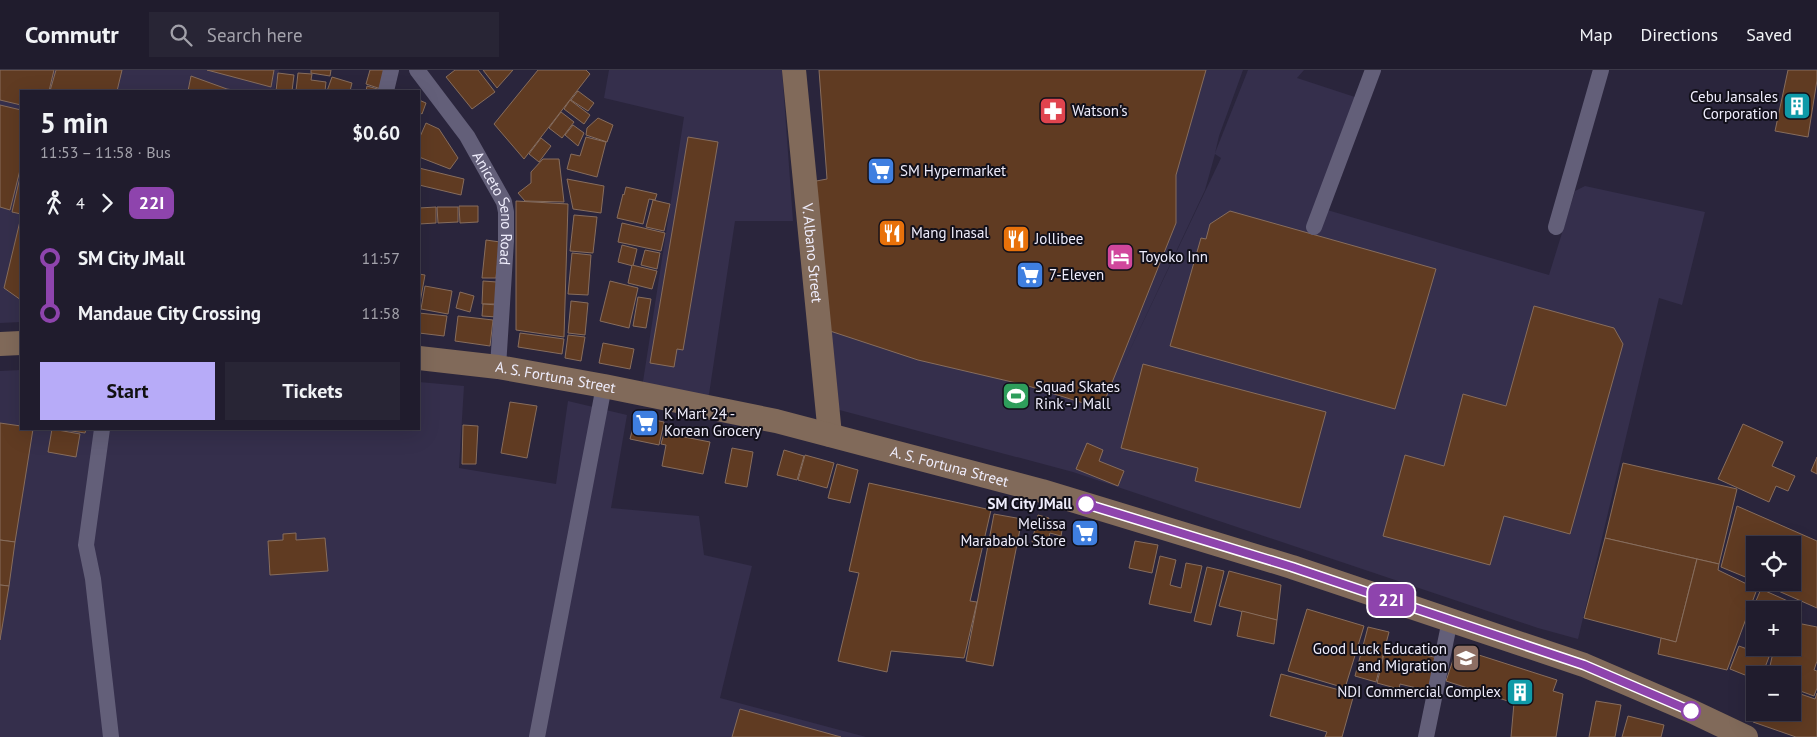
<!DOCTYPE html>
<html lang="en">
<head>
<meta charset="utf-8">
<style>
  body { margin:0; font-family:"PT Sans",sans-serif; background:#282535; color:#f1f3f6; height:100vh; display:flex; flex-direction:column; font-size:19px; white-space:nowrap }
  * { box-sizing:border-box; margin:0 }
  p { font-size:16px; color:#a2a1aa }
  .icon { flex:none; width:28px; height:28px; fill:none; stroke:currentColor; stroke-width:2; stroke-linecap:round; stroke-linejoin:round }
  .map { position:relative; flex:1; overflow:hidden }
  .drawer { position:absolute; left:20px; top:20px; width:400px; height:340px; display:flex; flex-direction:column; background:#201c2d; border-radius:0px; box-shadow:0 5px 20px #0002,0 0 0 1px #3d3a49 }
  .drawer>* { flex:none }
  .badge { padding:0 10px; border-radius:8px; font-size:18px; line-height:32px }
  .fabs { position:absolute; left:1746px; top:466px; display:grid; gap:10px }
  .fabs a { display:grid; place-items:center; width:55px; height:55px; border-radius:0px; background:#201c2d; box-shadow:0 5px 20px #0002,0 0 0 1px #3d3a49; font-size:25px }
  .map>.badge { position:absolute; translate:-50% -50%; box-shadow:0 0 0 2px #fff }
  .legs { display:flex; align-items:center; gap:8px; height:55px; padding:0 20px; font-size:16px }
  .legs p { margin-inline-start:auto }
  .headline { display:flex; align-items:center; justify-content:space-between; height:85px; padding:0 20px }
  h1 { font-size:28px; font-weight:600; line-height:38px }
  .cta { display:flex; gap:10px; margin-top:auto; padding:10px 20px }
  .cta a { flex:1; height:58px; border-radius:0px; background:#b7abf8; color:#111; font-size:20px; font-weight:600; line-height:58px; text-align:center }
  .cta a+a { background:#282535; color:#f1f3f6 }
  ul { padding:0 20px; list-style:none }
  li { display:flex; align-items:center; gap:18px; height:55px; font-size:19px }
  li i { display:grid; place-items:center; width:8px; height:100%; margin:0 6px; background:currentColor }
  li i::after { content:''; width:12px; height:12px; margin:-6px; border:4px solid; border-radius:50%; background:#201c2d }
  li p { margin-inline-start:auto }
  li:first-child i { background:linear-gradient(#0000 50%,currentColor 0) }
  li:last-child i { background:linear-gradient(currentColor 50%,#0000 0) }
  header { display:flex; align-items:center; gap:30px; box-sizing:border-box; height:70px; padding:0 25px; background:#201c2d; border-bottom:1px solid #3d3a49 }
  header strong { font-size:24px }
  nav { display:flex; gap:28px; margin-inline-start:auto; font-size:18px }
  .search { width:350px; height:45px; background:#282535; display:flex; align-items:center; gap:12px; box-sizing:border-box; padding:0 18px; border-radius:0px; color:#a2a1aa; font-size:19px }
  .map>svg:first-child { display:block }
  .built { fill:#352f4c; fill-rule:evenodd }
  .building { fill:#603b22; stroke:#876d5d }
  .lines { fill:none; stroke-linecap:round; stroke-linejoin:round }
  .street { stroke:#635f79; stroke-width:16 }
  .secondary { stroke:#816a5a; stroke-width:24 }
  .line-1-casing { stroke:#fff; stroke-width:11 }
  .line-1 { stroke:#8e44ad; stroke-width:8 }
  .stop-1-dot { fill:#fff; stroke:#8e44ad; stroke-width:2.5 }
  .labels { text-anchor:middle; stroke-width:4; stroke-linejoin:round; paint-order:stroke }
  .poi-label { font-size:15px; fill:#efedfc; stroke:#12101a; text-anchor:start }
  .street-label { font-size:15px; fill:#efedfc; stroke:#12101a }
  .stop-label { font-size:15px; font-weight:bold; fill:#efedfc; stroke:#12101a; text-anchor:end }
</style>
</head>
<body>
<header>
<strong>Commutr</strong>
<div class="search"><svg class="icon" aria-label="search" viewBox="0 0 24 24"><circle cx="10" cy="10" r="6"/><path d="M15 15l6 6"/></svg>Search here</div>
<nav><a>Map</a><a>Directions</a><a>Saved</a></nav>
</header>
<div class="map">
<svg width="1817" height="667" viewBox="0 0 1817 667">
  <rect width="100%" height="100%" fill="#2a253c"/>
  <g class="built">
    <path d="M0 0H279L274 21H21V252L0 253Z"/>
    <path d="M609 0H782L793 151H735L708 331 642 318 684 47 604 28Z"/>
    <path d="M819 0H1243L1219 66 1215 83 1248 0H1304L1297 8 1358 28 1317 137 1549 205 1575 121 1585 116 1705 142 1682 235 1659 228 1578 569 1538 558 1073 402 832 338 827 109ZM1215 84 1221 88 1119 303 1205 120Z"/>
    <path d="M21 300V359H419V312L464 316 459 398 556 414 568 331 627 345 611 438 699 446 704 485 752 496 720 628 866 667H0V301Z"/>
  </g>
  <g class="building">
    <path d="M0 0H54L49 21H21V35L0 30Z"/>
    <path d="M56 0H122L117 21H50Z"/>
    <path d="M207 0H274L271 17Z"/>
    <path d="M311 0H331L330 6 311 3Z"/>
    <path d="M370 0H386L381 19 366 14Z"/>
    <path d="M455 0H478L495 22 472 39 446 7Z"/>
    <path d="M483 0H513L497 18Z"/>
    <path d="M538 0H586L590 4 524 89 494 54Z"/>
    <path d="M819 0H1206L1176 105V153L1101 340 1093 336 1025 315 918 290 824 259 811 112 827 109Z"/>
    <path d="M1788 0H1817V10L1808 67 1775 61Z"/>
    <path d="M278 3 294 5 292 21H276Z"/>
    <path d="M298 3 312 4 311 10 326 12 325 21H296Z"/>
    <path d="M191 6 227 19 239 21H188Z"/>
    <path d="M332 7 352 13 350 21H327Z"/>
    <path d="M367 16 381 20V21H366Z"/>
    <path d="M578 21 594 33 588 41 571 30Z"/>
    <path d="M419 30 426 33 422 44 419 42Z"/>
    <path d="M570 30 590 45 584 54 564 39Z"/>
    <path d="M0 35 21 40V96L10 140 0 137Z"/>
    <path d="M561 42 574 52 562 68 549 58Z"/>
    <path d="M598 48 613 55 607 72 586 65 587 58Z"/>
    <path d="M426 53 439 59 458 88 450 99 419 87V69Z"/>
    <path d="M573 55 584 63 578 76 565 65Z"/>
    <path d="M586 67 606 72 597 107 567 99 571 84 580 86Z"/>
    <path d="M688 67 718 72 683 280 677 279 674 297 650 293Z"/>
    <path d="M541 68 551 76 539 92 529 84Z"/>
    <path d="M543 89H559L564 132 525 131 518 123 531 113V102Z"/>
    <path d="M419 98 464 109 461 125 419 115Z"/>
    <path d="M21 103V144L12 142Z"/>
    <path d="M567 109 604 116 601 143 573 139Z"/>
    <path d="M626 117 657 124 655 130 649 129 643 154 617 148 623 124 624 125Z"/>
    <path d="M653 130 670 134 664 161 646 157Z"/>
    <path d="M516 131 568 134 564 267 516 260Z"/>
    <path d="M459 136H478V152L460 153Z"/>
    <path d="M436 137V153L419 154V138Z"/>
    <path d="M437 137H458V152L438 153Z"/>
    <path d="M1230 141 1436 199 1395 339 1170 276 1201 168 1206 169 1210 154Z"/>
    <path d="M574 145 597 147 593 183 570 181Z"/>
    <path d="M21 147V230L4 218Z"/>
    <path d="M622 153 665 163 661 181 618 172Z"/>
    <path d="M486 170 500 172 496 208H482Z"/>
    <path d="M622 175 637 179 633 196 618 192Z"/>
    <path d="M645 180 660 183 657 199 641 195Z"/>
    <path d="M572 183 591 185 588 225 568 224Z"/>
    <path d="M632 195 657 201 652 219 628 213Z"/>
    <path d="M419 204 425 205 419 238Z"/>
    <path d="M483 211 497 212 496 234H482Z"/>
    <path d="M610 211 638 218 629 258 600 251Z"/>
    <path d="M425 216 452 221 448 244 421 239Z"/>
    <path d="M460 222 474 226 470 242 456 238Z"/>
    <path d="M638 227 651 229 646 258 633 256Z"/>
    <path d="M571 231 588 233 585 265 568 263Z"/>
    <path d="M483 234 498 235 497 247 482 246Z"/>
    <path d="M1534 236 1614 258 1623 274 1570 464 1504 446 1490 495 1383 466 1405 385 1444 396 1463 324 1506 336Z"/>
    <path d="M419 243 447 246 444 266 419 263Z"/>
    <path d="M458 246 493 250 490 276 455 271Z"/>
    <path d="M520 263 564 269 562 284 518 277Z"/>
    <path d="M568 265 585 267 581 291 565 288Z"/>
    <path d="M603 273 634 279 630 299 599 293Z"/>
    <path d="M1143 294 1326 342 1300 438 1195 411 1198 398 1121 378Z"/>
    <path d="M510 332 537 336 527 388 501 383Z"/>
    <path d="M636 346 664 352 659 375 630 369Z"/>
    <path d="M0 353 21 356V359H33L15 472 0 470Z"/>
    <path d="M1743 354 1783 372 1772 396 1795 406 1788 421 1776 416 1769 432 1718 409Z"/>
    <path d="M463 355 478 356 476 394H462Z"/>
    <path d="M52 359 80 364 76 387 48 382Z"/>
    <path d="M59 359H86L85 363Z"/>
    <path d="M664 363 710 372 703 404 662 396 666 375 661 374Z"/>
    <path d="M1087 373 1103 380 1099 391 1124 401 1118 416 1076 399Z"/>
    <path d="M732 378 753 382 747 417 725 413Z"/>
    <path d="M784 380 804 386 797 410 777 405Z"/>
    <path d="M805 385 834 393 827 418 798 410Z"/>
    <path d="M1817 387V404L1811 401Z"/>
    <path d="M1623 393 1737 419 1719 494 1605 468Z"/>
    <path d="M837 394 858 400 850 433 828 428Z"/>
    <path d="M869 413 991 440 970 531 977 532 964 588 891 581 887 602 838 591 859 503 849 501Z"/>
    <path d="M1737 436 1817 471V538L1758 512H1792V475H1755V511L1721 497Z"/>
    <path d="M994 444 1022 449 993 596 966 591Z"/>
    <path d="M1038 445 1049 448 1048 451 1063 455 1061 466 1050 463 1047 475 1032 472Z"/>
    <path d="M1076 458 1088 461 1085 473 1073 469Z"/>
    <path d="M296 463V470L325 468 328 501 270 505 268 471 283 470V464Z"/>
    <path d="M1605 468 1697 489 1676 572 1584 548Z"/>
    <path d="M0 470 15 472 9 516 0 515Z"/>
    <path d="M1135 471 1158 475 1152 503 1129 498Z"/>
    <path d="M1160 486 1176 490 1170 515 1181 518 1186 493 1202 496 1191 543 1149 534Z"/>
    <path d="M1697 489 1719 494 1718 500 1757 519 1727 600 1658 584 1661 568 1676 572Z"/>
    <path d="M1207 497 1224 501 1211 555 1194 551Z"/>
    <path d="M1229 501 1281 515 1277 550 1219 536Z"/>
    <path d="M0 515 9 516 0 570Z"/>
    <path d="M1761 519 1790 532 1787 540H1760L1753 538Z"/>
    <path d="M1307 539 1364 556 1345 618 1288 601Z"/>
    <path d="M1242 541 1277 550 1274 574 1237 566Z"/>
    <path d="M1792 552 1817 557V591L1814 600 1817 601V618L1814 626 1792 618V605H1768L1774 578H1792Z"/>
    <path d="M1368 557 1389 562 1376 612 1355 606Z"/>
    <path d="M1386 576 1438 588 1429 621 1400 614 1399 619 1377 613Z"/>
    <path d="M1739 576 1769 587 1762 605H1755V609L1730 599Z"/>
    <path d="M1457 578 1557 610 1553 621 1563 624 1556 667H1511L1514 633 1446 611Z"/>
    <path d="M1281 604 1354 624 1342 667H1325L1327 662 1270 646Z"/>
    <path d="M1792 621 1815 629 1817 623V667H1796L1753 652 1757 642H1792Z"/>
    <path d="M1596 631 1621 635 1615 667H1589Z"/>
    <path d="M740 639 841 667H732Z"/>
    <path d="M1628 646 1664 655 1661 667H1622Z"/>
  </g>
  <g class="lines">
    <g class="street">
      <path id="s1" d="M417 0 467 66 504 132 506 142V171L498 297"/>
      <path d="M386 21 391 0"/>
      <path d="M1314 157 1373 0"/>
      <path d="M1556 157 1601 0"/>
      <path d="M102 359 86 475 93 509 111 667"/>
      <path d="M537 667 604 316"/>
      <path d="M1426 667 1450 550"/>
    </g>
    <g class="secondary">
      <path id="s2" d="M794 0 830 365"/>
      <path d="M0 274 21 273"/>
      <path id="s3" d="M419 288 498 297 604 316 776 351 1042 421 1292 497 1584 595 1691 641 1746 667"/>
    </g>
  </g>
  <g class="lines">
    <g class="line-1-casing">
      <path id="line-1" d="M1086 434 1292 497 1584 595 1691 641"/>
    </g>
    <use href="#line-1" class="line-1"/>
  </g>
  <defs>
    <g id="building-square" transform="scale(1.4375)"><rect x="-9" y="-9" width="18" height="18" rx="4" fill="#0f9aa8" stroke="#12101a"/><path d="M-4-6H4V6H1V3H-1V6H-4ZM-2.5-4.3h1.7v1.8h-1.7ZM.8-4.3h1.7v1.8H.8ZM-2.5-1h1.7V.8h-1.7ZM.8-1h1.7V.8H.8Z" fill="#fff"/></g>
    <g id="pharmacy-square" transform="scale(1.4375)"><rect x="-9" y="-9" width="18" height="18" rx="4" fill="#e0444e" stroke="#12101a"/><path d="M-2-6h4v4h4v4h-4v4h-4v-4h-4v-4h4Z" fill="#fff"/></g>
    <g id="supermarket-square" transform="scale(1.4375)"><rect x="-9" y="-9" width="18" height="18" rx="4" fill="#3f7fe0" stroke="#12101a"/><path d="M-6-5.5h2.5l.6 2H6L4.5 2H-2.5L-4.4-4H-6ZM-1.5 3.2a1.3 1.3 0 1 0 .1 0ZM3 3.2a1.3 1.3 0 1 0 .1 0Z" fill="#fff"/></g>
    <g id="restaurant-square" transform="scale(1.4375)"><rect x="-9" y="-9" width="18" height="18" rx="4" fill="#e8710a" stroke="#12101a"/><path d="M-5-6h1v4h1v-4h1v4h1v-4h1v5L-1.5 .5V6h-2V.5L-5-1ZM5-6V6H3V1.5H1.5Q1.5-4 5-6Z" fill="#fff"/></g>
    <g id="hotel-square" transform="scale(1.4375)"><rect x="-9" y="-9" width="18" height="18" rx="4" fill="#d1479c" stroke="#12101a"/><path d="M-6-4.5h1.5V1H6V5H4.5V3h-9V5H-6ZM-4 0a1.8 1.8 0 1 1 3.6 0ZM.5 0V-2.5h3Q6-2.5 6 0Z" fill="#fff"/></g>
    <g id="stadium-square" transform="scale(1.4375)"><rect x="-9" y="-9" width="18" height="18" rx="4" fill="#2e9e5b" stroke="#12101a"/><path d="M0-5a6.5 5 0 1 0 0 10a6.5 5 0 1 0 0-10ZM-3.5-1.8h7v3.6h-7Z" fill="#fff"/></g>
    <g id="school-square" transform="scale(1.4375)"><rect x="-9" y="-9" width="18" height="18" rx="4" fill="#8d6e63" stroke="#12101a"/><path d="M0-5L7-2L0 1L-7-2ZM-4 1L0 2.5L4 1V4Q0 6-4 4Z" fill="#fff"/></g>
  </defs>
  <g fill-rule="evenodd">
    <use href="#building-square" x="1797" y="36"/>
    <use href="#pharmacy-square" x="1053" y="41"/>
    <use href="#supermarket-square" x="881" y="101"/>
    <use href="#restaurant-square" x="892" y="163"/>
    <use href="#restaurant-square" x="1016" y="169"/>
    <use href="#hotel-square" x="1120" y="187"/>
    <use href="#supermarket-square" x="1030" y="205"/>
    <use href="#stadium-square" x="1016" y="326"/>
    <use href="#supermarket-square" x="645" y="353"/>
    <use href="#supermarket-square" x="1085" y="463"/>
    <use href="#school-square" x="1466" y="588"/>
    <use href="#building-square" x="1520" y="622"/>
  </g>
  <g class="stop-1-dot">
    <circle cx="1086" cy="434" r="9"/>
    <circle cx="1691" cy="641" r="9"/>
  </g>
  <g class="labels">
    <g class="poi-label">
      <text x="1778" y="32" text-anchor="end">Cebu Jansales<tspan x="1778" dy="17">Corporation</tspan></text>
      <text x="1072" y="46">Watson's</text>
      <text x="900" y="106">SM Hypermarket</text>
      <text x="911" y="168">Mang Inasal</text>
      <text x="1035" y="174">Jollibee</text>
      <text x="1139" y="192">Toyoko Inn</text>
      <text x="1049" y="210">7-Eleven</text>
      <text x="1035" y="322">Squad Skates<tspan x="1035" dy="17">Rink - J Mall</tspan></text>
      <text x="664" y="349">K Mart 24 -<tspan x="664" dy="17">Korean Grocery</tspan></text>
      <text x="1066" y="459" text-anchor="end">Melissa<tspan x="1066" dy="17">Marababol Store</tspan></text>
      <text x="1447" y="584" text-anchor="end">Good Luck Education<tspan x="1447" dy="17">and Migration</tspan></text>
      <text x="1501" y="627" text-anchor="end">NDI Commercial Complex</text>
    </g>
    <g class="street-label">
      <text dy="5" stroke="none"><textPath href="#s1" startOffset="162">Aniceto Seno Road</textPath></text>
      <text dy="5" stroke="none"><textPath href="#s2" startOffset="184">V. Albano Street</textPath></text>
      <text dy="5" stroke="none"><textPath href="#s3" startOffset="138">A. S. Fortuna Street</textPath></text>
      <text dy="5" stroke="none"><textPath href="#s3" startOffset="542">A. S. Fortuna Street</textPath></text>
    </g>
    <g class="stop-label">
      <text x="1072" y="439">SM City JMall</text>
    </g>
  </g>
</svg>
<div class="fabs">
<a><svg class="icon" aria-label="locate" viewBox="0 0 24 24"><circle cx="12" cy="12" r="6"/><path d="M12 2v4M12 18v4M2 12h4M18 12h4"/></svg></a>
<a>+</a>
<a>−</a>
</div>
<b class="badge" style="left:1391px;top:530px;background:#8e44ad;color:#fff">22I</b>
<section class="drawer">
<div class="headline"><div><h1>5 min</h1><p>11:53 – 11:58 · Bus</p></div><b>$0.60</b></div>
<div class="legs"><svg class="icon" aria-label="walk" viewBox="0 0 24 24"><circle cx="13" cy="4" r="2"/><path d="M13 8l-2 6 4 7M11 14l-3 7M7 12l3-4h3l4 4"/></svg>4<svg class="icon" aria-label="forward" viewBox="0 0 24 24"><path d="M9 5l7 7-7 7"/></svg><b class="badge" style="background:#8e44ad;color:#fff">22I</b></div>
<ul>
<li><i style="color:#8e44ad"></i><b>SM City JMall</b><p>11:57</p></li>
<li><i style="color:#8e44ad"></i><b>Mandaue City Crossing</b><p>11:58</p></li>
</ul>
<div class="cta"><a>Start</a><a>Tickets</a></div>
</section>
</div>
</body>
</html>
